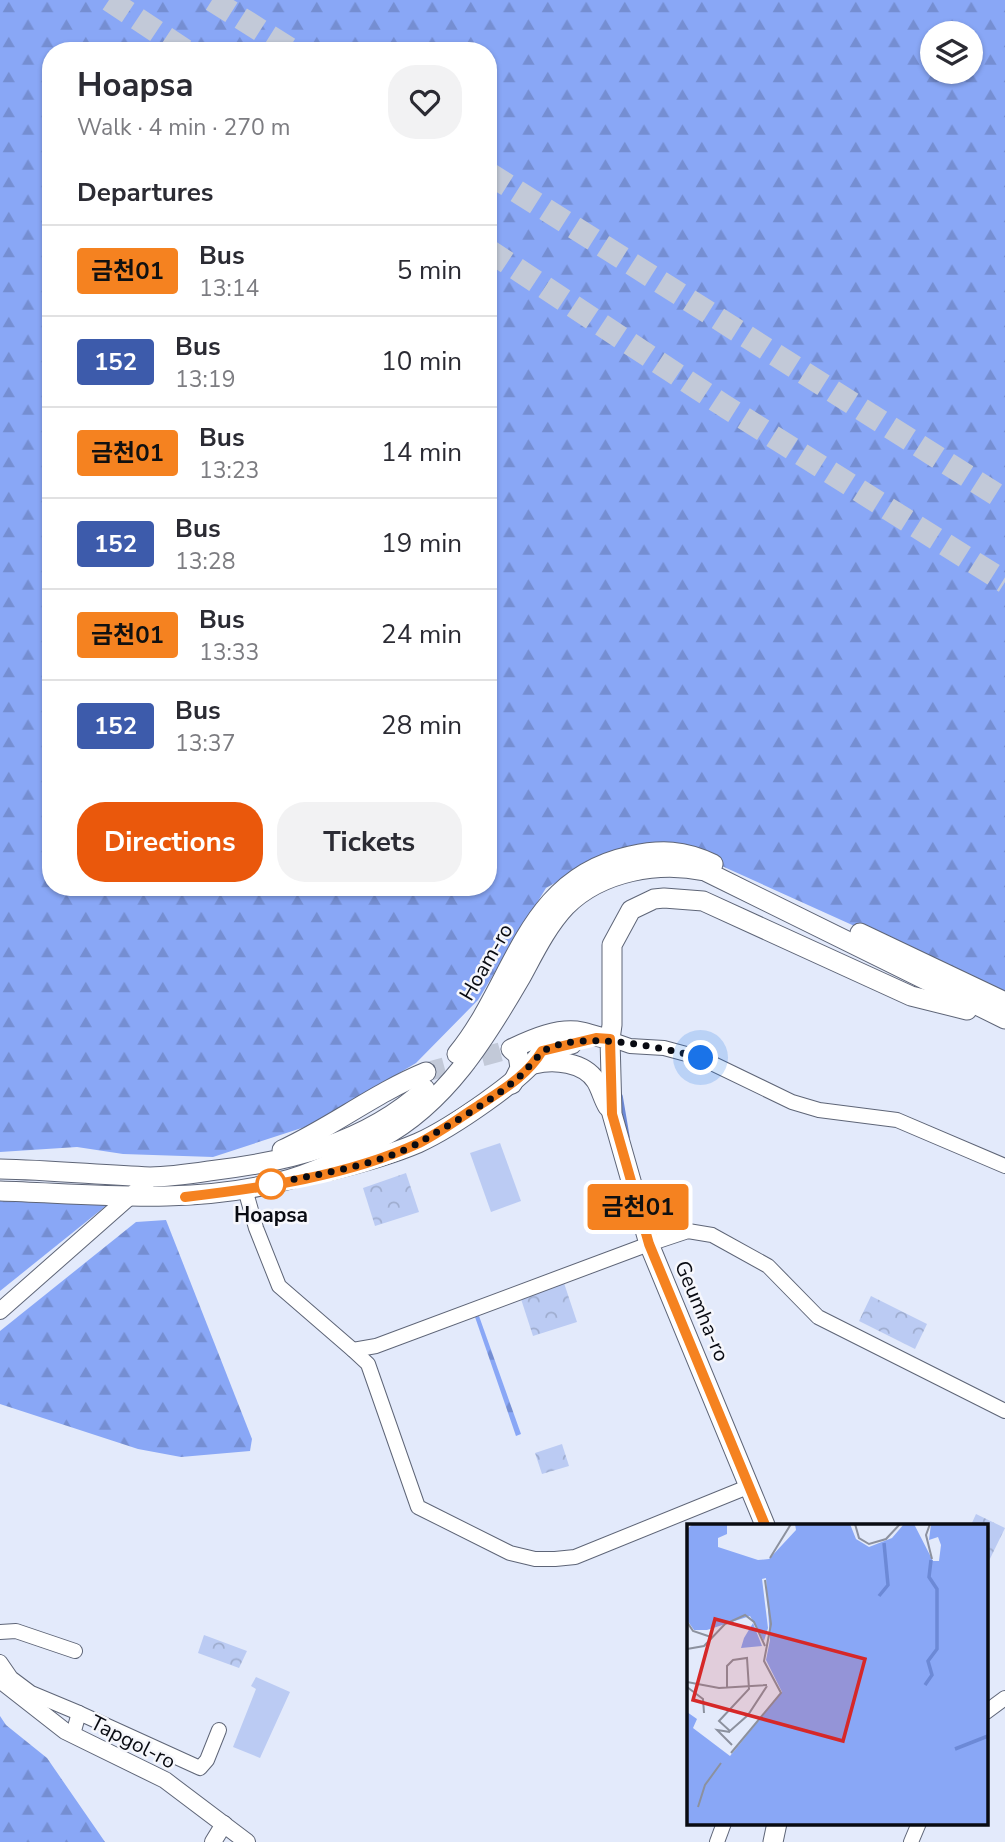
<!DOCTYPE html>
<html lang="en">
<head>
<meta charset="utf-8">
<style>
  body { margin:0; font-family:"Nunito Sans","Noto Sans KR",sans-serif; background:#f2f2f3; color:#2b2b33; height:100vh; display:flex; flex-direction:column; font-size:26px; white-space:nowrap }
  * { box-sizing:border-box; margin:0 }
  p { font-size:23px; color:#7c7c81 }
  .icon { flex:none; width:38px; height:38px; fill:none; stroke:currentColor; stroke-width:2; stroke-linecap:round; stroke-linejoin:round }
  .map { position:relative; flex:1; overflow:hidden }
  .panel { position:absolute; left:42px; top:42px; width:455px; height:854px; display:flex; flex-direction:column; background:#fff; border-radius:28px; box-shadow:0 2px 5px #0004 }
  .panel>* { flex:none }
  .badge { padding:0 14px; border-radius:5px; font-size:24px; line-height:46px }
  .tools { position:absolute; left:920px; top:21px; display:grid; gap:14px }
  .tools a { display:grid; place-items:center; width:63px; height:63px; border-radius:50%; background:#fff; box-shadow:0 2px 5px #0004; font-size:35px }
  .you { position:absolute; width:35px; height:35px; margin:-18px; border:5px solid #fff; border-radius:50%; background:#1a73e8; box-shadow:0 0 0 10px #1a73e833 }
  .map>.badge { position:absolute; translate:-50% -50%; box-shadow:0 0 0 4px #fff }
  h2 { padding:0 35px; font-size:26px; line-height:63px }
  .round { display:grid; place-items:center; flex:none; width:74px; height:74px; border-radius:28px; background:#f2f2f3 }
  .summary { display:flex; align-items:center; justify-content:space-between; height:119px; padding:0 35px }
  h1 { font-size:33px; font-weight:700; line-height:52px }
  .action { display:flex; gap:14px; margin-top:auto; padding:14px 35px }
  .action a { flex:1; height:80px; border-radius:28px; background:#ea580c; color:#fff; font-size:28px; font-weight:700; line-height:80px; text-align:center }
  .action a+a { background:#f2f2f3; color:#2b2b33 }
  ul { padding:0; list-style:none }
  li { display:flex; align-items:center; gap:21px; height:91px; padding:0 35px; border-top:2px solid #e1e1e2 }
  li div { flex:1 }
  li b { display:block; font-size:26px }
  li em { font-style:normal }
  li .badge { min-width:77px; font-weight:700; text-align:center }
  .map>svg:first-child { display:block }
  .grass { fill:#bbcbf3 }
  .forest { fill:url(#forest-firs); fill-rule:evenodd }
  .park { fill:url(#park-crowns) }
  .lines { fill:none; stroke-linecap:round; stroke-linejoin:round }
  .stream { stroke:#6c89d6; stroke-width:3.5 }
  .secondary-tunnel { stroke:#c2c9d8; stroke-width:19; stroke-dasharray:19 10; stroke-linecap:butt }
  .trunk-tunnel { stroke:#c2c9d8; stroke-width:23; stroke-dasharray:23 11; stroke-linecap:butt }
  .minor-casing { stroke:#5e6577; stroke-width:16 }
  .tertiary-casing { stroke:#5e6577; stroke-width:18 }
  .secondary-casing { stroke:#5e6577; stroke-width:21 }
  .minor { stroke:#fff; stroke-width:14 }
  .tertiary { stroke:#fff; stroke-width:16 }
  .secondary { stroke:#fff; stroke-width:19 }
  .line-casing { stroke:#fff; stroke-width:16 }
  .line { stroke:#f58220; stroke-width:10 }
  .walk { stroke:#090b12; stroke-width:7; stroke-dasharray:0 12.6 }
  .stop-dot { fill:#fff; stroke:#f58220; stroke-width:3.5 }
  .labels { text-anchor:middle; stroke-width:5; stroke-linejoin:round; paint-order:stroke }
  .street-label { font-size:21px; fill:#090b12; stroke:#f6f7fc }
  .stop-label { font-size:21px; font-weight:bold; fill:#090b12; stroke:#f6f7fc }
  .inset-river { fill:none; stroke:#6c89d6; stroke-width:3.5 }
  .inset-road { fill:none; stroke:#8c919e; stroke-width:2 }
  .view { fill:#d62828; fill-opacity:0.15; stroke:#d62828; stroke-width:3.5 }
  .inset-edge { fill:none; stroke:#090b12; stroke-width:3.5 }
</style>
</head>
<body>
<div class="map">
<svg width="1005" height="1842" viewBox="0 0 1005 1842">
  <defs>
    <pattern id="forest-firs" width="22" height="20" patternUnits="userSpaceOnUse" patternTransform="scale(1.75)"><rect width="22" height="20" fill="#89a7f6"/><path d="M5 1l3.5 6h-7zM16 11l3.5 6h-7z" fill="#758ed2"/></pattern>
    <pattern id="park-crowns" width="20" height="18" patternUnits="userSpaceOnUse" patternTransform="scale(1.75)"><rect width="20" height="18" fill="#bbcbf3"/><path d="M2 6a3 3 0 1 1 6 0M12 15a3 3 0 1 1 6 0" fill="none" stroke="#9fadcf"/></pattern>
  </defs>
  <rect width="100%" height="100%" fill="#e3eafb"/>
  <g class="grass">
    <path d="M500 1143 521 1201 491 1212 470 1153Z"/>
    <path d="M256 1677 290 1692 260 1758 233 1747 256 1689 251 1686Z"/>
  </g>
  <g class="forest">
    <path d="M0 0H1005V994L673 844 592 862 546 888 478 1000 416 1063 314 1124 213 1157 123 1154 77 1147 0 1152ZM933 33H971V72H933ZM51 51H488V887H51Z"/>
    <path d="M0 1201 107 1205 0 1291Z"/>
    <path d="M166 1220 252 1439 250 1451 181 1457 138 1449 0 1404V1331L136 1222Z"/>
    <path d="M479 1316 521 1434 516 1436 475 1317Z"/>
    <path d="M0 1716 6 1725 47 1758 105 1842H0Z"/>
  </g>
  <g class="park">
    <path d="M406 1173 419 1212 375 1226 363 1188Z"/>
    <path d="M564 1283 577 1322 533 1336 521 1299Z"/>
    <path d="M871 1296 927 1324 915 1349 859 1321Z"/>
    <path d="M562 1444 569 1466 542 1474 535 1453Z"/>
    <path d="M976 1514 1005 1528 986 1567V1525H971Z"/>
    <path d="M204 1635 247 1651 239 1668 198 1653Z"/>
  </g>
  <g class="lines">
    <path class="stream" d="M621 1096 628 1137"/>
    <path class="secondary-tunnel" d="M426 1072 511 1049"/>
    <g class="trunk-tunnel">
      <path d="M109 0 186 51"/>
      <path d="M212 0 293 51"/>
      <path d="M488 173 1005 500"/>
      <path d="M488 250 726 407 1005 582"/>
    </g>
    <g class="minor-casing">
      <g id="minor">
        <path d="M610 1039 630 1046 664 1048 701 1058 792 1102 819 1110 897 1120 1005 1166"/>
        <path d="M245 1189 256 1228 279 1286 353 1350"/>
        <path d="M750 1486 575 1557 555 1559H535L510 1553 418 1507 368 1364 353 1350 376 1346 649 1244 688 1231 712 1235 768 1266 818 1317 1005 1411"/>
        <path d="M0 1632 16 1631 75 1651"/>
        <path d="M0 1662 11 1678 31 1693 79 1713"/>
        <path d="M986 1712 1005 1698"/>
        <path d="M73 1734 79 1713 200 1768 207 1760 219 1730"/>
        <path d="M717 1842 724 1823"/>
        <path d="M911 1842 919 1823"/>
      </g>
    </g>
    <g class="tertiary-casing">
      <g id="tertiary">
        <path d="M0 1311 152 1177"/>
        <path d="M0 1680 65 1731 165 1780 247 1842"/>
        <path d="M213 1842 224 1824"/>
      </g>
    </g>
    <g class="secondary-casing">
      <g id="secondary">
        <path d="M860 933 1005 1002"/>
        <path d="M610 1039 612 1025V945L631 910 654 899 664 898 703 901 911 996 967 1010"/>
        <path d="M457 1054C516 982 524 879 630 856 661 849 684 850 713 864"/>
        <path d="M534 1064C554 1059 584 1062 596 1081 601 1089 603 1099 608 1107"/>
        <path d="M512 1084 520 1068 518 1055 511 1049C532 1039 559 1027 582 1032 592 1034 599 1038 610 1039L612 1114 649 1244 765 1525"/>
        <path d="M282 1150C332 1127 375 1093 426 1072"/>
        <path d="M0 1169C50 1170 100 1175 150 1177 169 1177 189 1174 209 1171 287 1162 365 1144 425 1089"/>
        <path d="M331 1170C360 1163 390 1155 418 1143 449 1129 525 1079 542 1051L572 1044"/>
        <path d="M0 1191C93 1194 188 1205 279 1182 310 1175 353 1154 381 1138 446 1103 485 1039 521 977 534 953 547 926 566 906 601 871 659 861 705 871L1005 1019"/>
        <path d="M773 1842 777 1823"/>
      </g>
    </g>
    <use href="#minor" class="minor"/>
    <use href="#tertiary" class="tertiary"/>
    <use href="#secondary" class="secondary"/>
  </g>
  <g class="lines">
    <g class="line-casing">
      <path id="line" d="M185 1197C262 1188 348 1176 419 1143 439 1133 459 1118 478 1106 502 1090 527 1076 542 1051L596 1038 610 1039 612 1114 649 1244 765 1525"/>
    </g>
    <use href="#line" class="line"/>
    <path class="walk" d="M271 1184 264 1185C313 1175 379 1166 422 1141 452 1123 485 1105 512 1083 523 1076 538 1054 545 1050 581 1030 662 1047 701 1058"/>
  </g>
  <circle class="stop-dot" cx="271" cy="1184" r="14"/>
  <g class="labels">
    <g class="street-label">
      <text transform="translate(486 962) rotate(-60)" y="7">Hoam-ro</text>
      <text transform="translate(702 1311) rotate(67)" y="7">Geumha-ro</text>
      <text transform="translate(133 1742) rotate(27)" y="7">Tapgol-ro</text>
    </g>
    <g class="stop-label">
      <text x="271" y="1222">Hoapsa</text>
    </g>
  </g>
  <g transform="translate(687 1524)">
    <rect width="301" height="301" fill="#e3eafb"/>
    <path d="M6 0H40V10L31 14V23L71 36 82 35 109 6 108 0H163L169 15 182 23 205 14 217 0H227L246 37H252L254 21 251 13 242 16 244 0H301V301H0V188L10 195 6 204 43 232 95 168 79 136 83 116 79 54 75 55 81 104 77 117 63 92 20 106H7L0 96V5ZM66 99 75 122 54 124 57 114Z" fill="#89a7f6"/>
    <path class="inset-river" d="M192 72 201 61 197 19M238 161 245 151 241 137 250 125V65L242 53 244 36M268 225 301 212"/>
    <path class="inset-road" d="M168 0 172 14 182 20 199 15 213 0M243 0 239 11 245 35M83 34 104 0M0 98 6 107 24 113M0 125 17 122 38 100 58 91 67 98 78 122M0 158 32 164 80 161M0 163 16 175 17 189M40 163V142L46 136 60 134 62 165 32 197 43 207 61 191 80 162M43 208 30 206 45 221M44 229 94 169 77 137 84 100 78 56M11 283 18 261 34 239"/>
    <path class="view" d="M28 95 178 135 156 217 6 176Z"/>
    <rect width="301" height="301" class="inset-edge"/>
  </g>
</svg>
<div class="tools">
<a><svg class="icon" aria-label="layers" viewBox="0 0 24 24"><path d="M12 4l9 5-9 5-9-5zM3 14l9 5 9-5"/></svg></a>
</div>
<div class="you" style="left:701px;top:1058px"></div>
<b class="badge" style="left:638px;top:1207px;background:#f58220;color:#111">금천01</b>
<section class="panel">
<div class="summary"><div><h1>Hoapsa</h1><p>Walk · 4 min · 270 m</p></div><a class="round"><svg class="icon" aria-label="heart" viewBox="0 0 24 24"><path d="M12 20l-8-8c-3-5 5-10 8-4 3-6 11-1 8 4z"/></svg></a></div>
<h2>Departures</h2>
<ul>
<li><span class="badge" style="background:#f58220;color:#111">금천01</span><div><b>Bus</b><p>13:14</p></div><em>5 min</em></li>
<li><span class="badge" style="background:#3d5bab;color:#fff">152</span><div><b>Bus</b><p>13:19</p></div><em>10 min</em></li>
<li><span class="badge" style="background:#f58220;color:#111">금천01</span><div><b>Bus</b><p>13:23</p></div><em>14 min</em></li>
<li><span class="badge" style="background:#3d5bab;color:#fff">152</span><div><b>Bus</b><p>13:28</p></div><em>19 min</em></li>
<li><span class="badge" style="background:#f58220;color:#111">금천01</span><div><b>Bus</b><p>13:33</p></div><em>24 min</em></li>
<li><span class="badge" style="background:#3d5bab;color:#fff">152</span><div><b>Bus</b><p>13:37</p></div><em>28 min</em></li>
</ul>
<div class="action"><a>Directions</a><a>Tickets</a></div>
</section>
</div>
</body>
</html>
